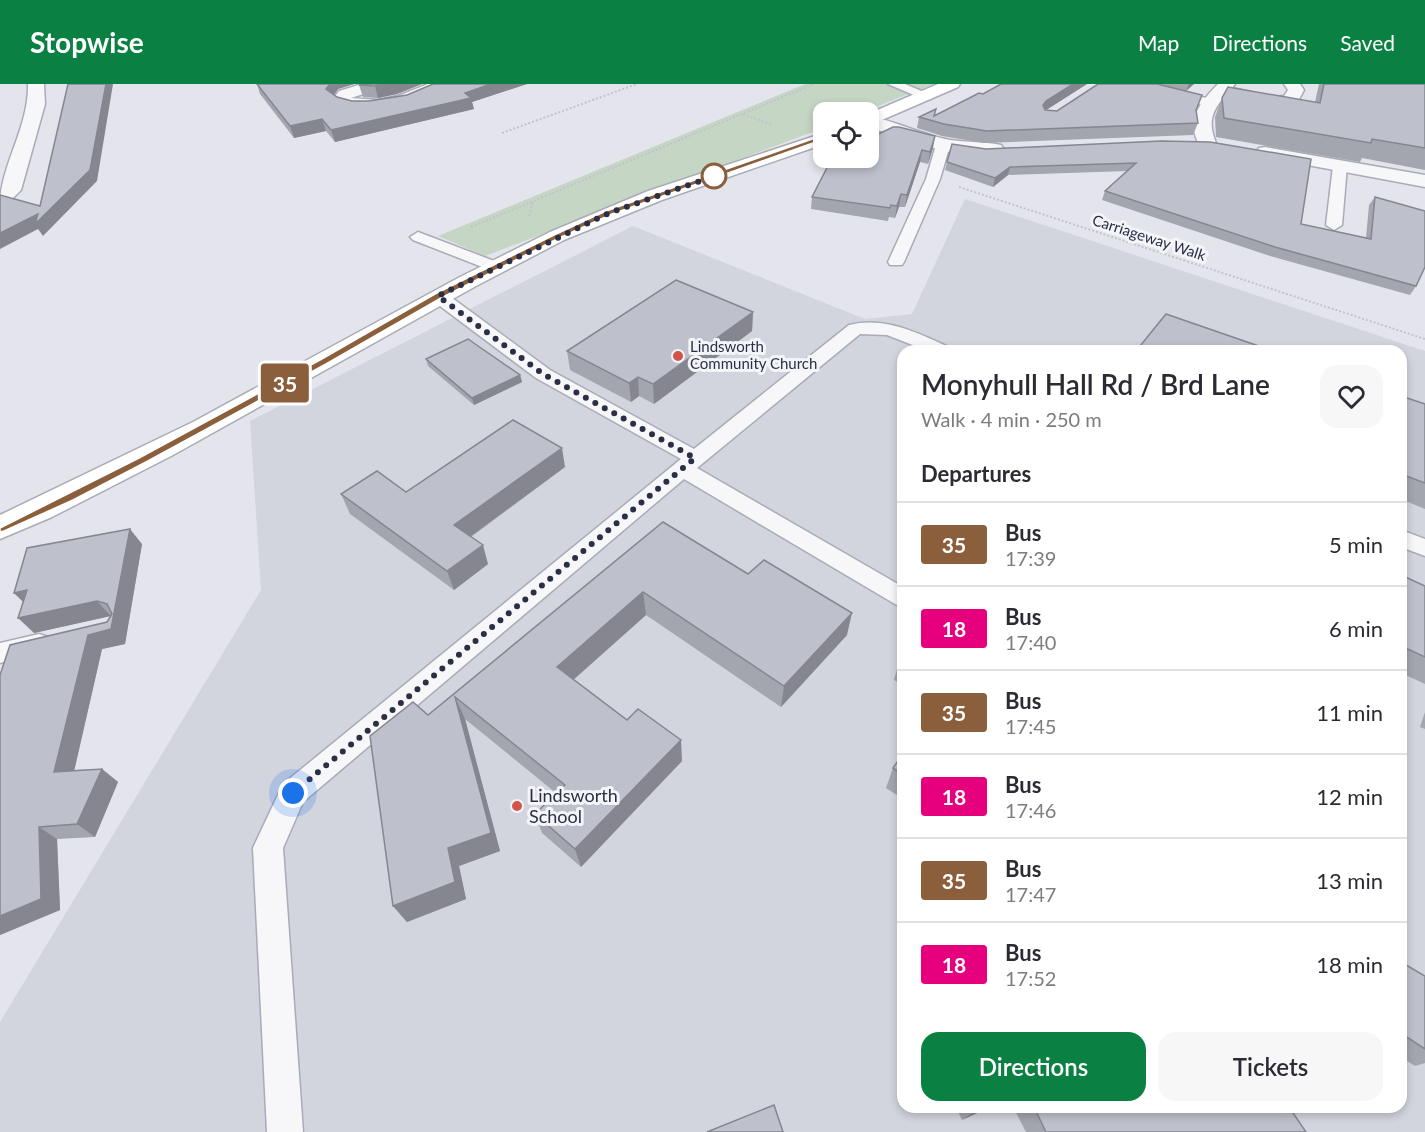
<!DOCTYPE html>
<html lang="en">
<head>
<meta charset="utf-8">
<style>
  body { margin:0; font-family:Lato,sans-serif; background:#f7f7f7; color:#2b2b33; height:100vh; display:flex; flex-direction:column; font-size:22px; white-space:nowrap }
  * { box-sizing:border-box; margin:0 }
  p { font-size:20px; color:#7c7c81 }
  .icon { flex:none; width:33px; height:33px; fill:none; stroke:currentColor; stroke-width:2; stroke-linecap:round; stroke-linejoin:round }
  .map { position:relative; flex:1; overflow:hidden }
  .sheet { position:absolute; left:897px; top:261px; width:510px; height:768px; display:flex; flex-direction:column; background:#fff; border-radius:18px; box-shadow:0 3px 9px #0003 }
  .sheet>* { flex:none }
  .badge { padding:0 12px; border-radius:4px; font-size:21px; line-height:39px }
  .buttons { position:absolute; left:813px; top:18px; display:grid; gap:12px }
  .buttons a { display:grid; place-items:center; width:66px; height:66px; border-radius:12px; background:#fff; box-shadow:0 3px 9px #0003; font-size:30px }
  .you { position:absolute; width:30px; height:30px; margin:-15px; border:4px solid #fff; border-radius:50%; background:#1a73e8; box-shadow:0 0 0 9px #1a73e833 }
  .map>.badge { position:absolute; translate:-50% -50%; box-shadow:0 0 0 3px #fff }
  h2 { padding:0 24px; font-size:22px; line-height:54px }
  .round { display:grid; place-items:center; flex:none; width:63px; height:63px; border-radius:18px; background:#f7f7f7 }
  .overview { display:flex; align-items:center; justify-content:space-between; height:102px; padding:0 24px }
  h1 { font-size:28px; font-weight:600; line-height:45px }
  .button { display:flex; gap:12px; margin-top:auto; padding:12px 24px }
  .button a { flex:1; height:69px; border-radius:18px; background:#0b8043; color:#fff; font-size:24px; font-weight:600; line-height:69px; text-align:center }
  .button a+a { background:#f7f7f7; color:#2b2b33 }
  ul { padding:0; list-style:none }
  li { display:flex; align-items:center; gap:18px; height:84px; padding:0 24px; border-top:2px solid #e1e1e2 }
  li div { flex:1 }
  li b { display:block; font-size:22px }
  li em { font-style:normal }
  li .badge { min-width:66px; font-weight:700; text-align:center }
  header { display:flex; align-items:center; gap:36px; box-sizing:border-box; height:84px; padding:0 30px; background:#0b8043; color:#fff }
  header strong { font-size:28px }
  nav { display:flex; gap:33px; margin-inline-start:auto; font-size:21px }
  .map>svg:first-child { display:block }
  .built { fill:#d2d4de; fill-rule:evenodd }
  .green { fill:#c5d6c5 }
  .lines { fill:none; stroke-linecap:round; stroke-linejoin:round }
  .lane-casing { stroke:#a9abb7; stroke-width:3 }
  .street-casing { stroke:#a9abb7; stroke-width:3 }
  .secondary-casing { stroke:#a9abb7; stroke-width:3 }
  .path { stroke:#c2c3cb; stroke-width:2; stroke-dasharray:2 2; stroke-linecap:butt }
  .lane { fill:#f7f7fa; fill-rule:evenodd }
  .street { fill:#f7f7fa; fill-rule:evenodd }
  .secondary { fill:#fff; fill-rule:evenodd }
  .wall { fill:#a3a5af }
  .shaded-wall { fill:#85868f }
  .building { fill:#bec0cc; stroke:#85868f; stroke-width:1.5 }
  .line { fill:#8b5e3c; stroke:#fff; stroke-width:1.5 }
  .walk { stroke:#2b2f45; stroke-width:6; stroke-dasharray:0 10.8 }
  .stop-dot { fill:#fff; stroke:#8b5e3c; stroke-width:3 }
  .poi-dot { fill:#d0544a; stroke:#f4f5f9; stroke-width:2 }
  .labels { text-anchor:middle; stroke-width:6; stroke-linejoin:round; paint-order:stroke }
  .far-street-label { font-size:15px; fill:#2b2f45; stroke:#f4f5f9 }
  .far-poi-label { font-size:15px; fill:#2b2f45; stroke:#f4f5f9; text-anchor:start }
  .poi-label { font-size:18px; fill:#2b2f45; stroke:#f4f5f9; text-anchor:start }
</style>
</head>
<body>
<header>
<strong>Stopwise</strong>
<nav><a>Map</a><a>Directions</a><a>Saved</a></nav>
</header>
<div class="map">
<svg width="1425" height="1048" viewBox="0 0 1425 1048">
  <rect width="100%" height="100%" fill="#e4e5ec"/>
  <path class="built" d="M965 115 1425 267V1048H0V938L261 506 250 337 633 142 865 235 912 230ZM903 267H1401V1023H903Z"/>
  <path class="green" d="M805 0H934L863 28H824L823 44 485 172 438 152Z"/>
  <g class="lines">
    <g class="lane-casing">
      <g id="lane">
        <path d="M888 0H905L933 12 931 15H923Z"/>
        <path d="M1124 0H1145L1215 16 1217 19 1211 23 1126 2Z"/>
        <path d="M943 57 950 61 940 95 904 178 902 181H890L888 178 926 95 936 61Z"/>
        <path d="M1340 78 1347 82 1342 141 1334 146 1326 141 1333 82Z"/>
        <path d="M418 148 502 180 504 183 496 188 490 186 413 156 410 153Z"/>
        <path d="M438 207 444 208 550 286 694 365 849 241C885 232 917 249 949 263L952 267H928L887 251 860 250 697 384 903 503V523L895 520 684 395 303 718 283 764 303 1048H267L253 764 283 700 681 375 536 294 432 216 430 212Z"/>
        <path d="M1401 446 1425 455V472L1401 463Z"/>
        <path d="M39 550 48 553 51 560 48 567 0 579V559Z"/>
      </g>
    </g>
    <g class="street-casing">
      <g id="street">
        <path d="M28 0H44L45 20 21 106 7 120 0 122C0 81 29 44 28 0Z"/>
        <path d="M362 0H387L385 3 351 14 378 16 398 12 428 0H448C432 20 350 39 332 16L339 7Z"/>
        <path d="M1218 0H1235L1232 4 1274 13 1284 12 1288 6 1284 0H1300L1304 6 1296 21C1272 26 1248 17 1225 12 1211 28 1208 39 1216 59L1213 63H1201C1184 38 1200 18 1218 0Z"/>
        <path d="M868 32C895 37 919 49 945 55 964 59 983 57 1001 61L1004 65 1001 69C962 79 906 55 868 43Z"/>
        <path d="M1265 63 1425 91V103L1259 72 1256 68 1259 64Z"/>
      </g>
    </g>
    <g class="secondary-casing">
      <g id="secondary">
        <path d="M938 0H960L958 3 868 42V30Z"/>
        <path d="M824 49V60L662 116 564 156 476 202 173 371 52 433 0 455V431L193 338 460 193 550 148 648 107Z"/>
      </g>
    </g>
    <g class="path">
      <path d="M743 30 772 41"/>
      <path d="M502 49 637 0"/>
      <path d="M959 103 1425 255"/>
      <path d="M529 132 533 117"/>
      <path d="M471 143 814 0"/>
    </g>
    <use href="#lane" class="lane"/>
    <use href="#street" class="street"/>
    <use href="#secondary" class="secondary"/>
  </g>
  <g class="wall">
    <path d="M257 0H354L338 5 334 11 337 13 352 17H369L407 11 433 0H527L472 18 474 25 335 58 326 47 294 54 260 10Z"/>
    <path d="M422 0 397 10 378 14 363 13 359 1Z"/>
    <path d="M1001 0H1087L1046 26 1057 27 1098 0H1194L1186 7 1196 26 1198 39 1193 51 984 59 942 52 917 44 919 33 935 32 983 10Z"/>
    <path d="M1319 0H1425V86L1362 74 1360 78 1216 53 1215 33 1222 14 1315 18Z"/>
    <path d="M1161 57 1301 140 1366 154 1369 121 1375 113 1416 202 1410 211 1270 172 1102 116 1105 107 1127 87 1008 91 993 103 945 86 947 78 986 65Z"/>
    <path d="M933 64 928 80 920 78 905 123H899L895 134 889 133 888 137 811 125 812 113 832 74Z"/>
    <path d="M753 228 752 247 654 320 639 312 631 318 570 286 567 267Z"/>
    <path d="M426 275 520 291 522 298 474 321 428 282Z"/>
    <path d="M1401 312 1425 320V425L1401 415Z"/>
    <path d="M565 383 471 453 488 480 454 506 350 430 341 410 406 408Z"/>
    <path d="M663 438 847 551 781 623 646 531 574 595 682 677 581 783 542 749 535 730 556 709 465 635 500 767 459 782 466 815 407 838 393 822 428 631Z"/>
    <path d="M142 460 125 560 102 565 74 686 102 685 118 698 95 753 57 755 60 826 0 851V591L107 538 110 532 34 549 23 518 14 509Z"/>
    <path d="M1401 491 1425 502V600L1401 589Z"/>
    <path d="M903 570V601L894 596 900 574Z"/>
    <path d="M1425 628V645L1420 643Z"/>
    <path d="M903 670V715L886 704 893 684Z"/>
    <path d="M1401 878 1425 892V979L1415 982 1401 973Z"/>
    <path d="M956 1023H990L962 1036Z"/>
    <path d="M1013 1023H1289L1306 1048H1026Z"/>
  </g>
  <g class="shaded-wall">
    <path d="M106 0H113L97 97 43 152 38 145 0 165V149L38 130Z"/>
    <path d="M330 0H354L338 5 330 16 326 5Z"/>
    <path d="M387 0H422L397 10 378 14 375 2Z"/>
    <path d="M491 0H527L472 18 474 25 335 58 331 46 465 9Z"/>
    <path d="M1073 0H1087L1043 28V21L1046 17Z"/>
    <path d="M1189 0H1194L1186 7Z"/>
    <path d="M322 35 326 47 294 54 290 42Z"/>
    <path d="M935 52 933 64 928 80 930 68Z"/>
    <path d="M922 66 920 78 905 123 907 111Z"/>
    <path d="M1010 83 1008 91 993 103 995 94Z"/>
    <path d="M901 110 899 123 895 134 897 122Z"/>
    <path d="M753 228 752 247 654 320 653 300Z"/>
    <path d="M520 291 522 298 474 321 472 314Z"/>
    <path d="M638 293 639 312 631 318 629 299Z"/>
    <path d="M562 364 565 383 460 460 454 441Z"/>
    <path d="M130 445 142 460 125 560 102 565 71 701 54 688 88 551 111 545Z"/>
    <path d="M483 461 488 480 454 506 447 487Z"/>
    <path d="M27 506 30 524 14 509Z"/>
    <path d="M643 508 646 531 563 605 557 583Z"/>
    <path d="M97 517 111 532 34 549 18 534Z"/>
    <path d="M852 529 847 551 781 623 784 602Z"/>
    <path d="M455 613 465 635 500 767 459 782 466 815 407 838 393 822Z"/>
    <path d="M681 656 682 677 581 783 575 765Z"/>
    <path d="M102 685 118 698 95 753 77 740Z"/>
    <path d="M39 743 57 755 60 826 0 851V832Z"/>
    <path d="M984 1023H990L962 1036 975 1027Z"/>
  </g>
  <g class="building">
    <path d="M68 0H106L90 86 35 140 38 130 0 149V111L40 122Z"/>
    <path d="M257 0H330L326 5 337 13 352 17H369L407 11 433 0H491L465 9 471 14 331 46 322 35 290 42Z"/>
    <path d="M363 0H387L375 2 359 1Z"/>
    <path d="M1001 0H1073L1046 17 1043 21 1045 26 1057 27 1098 0H1157L1202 11 1196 26 1198 39 987 47 944 40 919 33 936 25 934 32 979 9 983 10Z"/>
    <path d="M1324 0H1425V64L1372 55 1371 59 1224 34 1222 14 1228 3 1320 19Z"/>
    <path d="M893 43H899L935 52 930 68 922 66 907 111 901 110 897 122 891 121 890 124 812 113 832 74H868V55Z"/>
    <path d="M1161 57 1210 58 1311 75 1301 140 1371 155 1375 113 1425 127V183L1416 202 1275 163 1105 107 1136 79 1010 83 995 94 947 78 952 60 986 65Z"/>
    <path d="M676 196 753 228 653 300 638 293 629 299 567 267Z"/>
    <path d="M1166 230 1273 267H1136Z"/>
    <path d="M468 255 520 291 472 314 426 275Z"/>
    <path d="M1401 312 1425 320V399L1401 390Z"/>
    <path d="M513 336 562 364 454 441 483 461 447 487 341 410 377 387 406 408Z"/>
    <path d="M663 438 748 490 764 476 852 529 784 602 643 508 557 583 627 636 638 625 681 656 575 765 535 730 565 701 455 613 491 749 448 764 455 798 393 822 370 652 413 618 428 631Z"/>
    <path d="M130 445 111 545 88 551 54 688 102 685 77 740 39 743 41 815 0 832V591L10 561 107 538 112 530 107 520 97 517 18 534 27 506 14 509 27 464Z"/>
    <path d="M1401 491 1425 502V573L1401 562Z"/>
    <path d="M903 670V691L893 684Z"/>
    <path d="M1401 878 1425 892V965L1401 949Z"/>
    <path d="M774 1021 783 1048H707Z"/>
    <path d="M973 1023H984L975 1027Z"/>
    <path d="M1034 1023H1289L1306 1048H1046Z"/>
  </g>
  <path class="line" d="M821 52 827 54 612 130 559 154 441 214 326 280 146 378 73 416 4 447 0 448V444L139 374 320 276 435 210 554 151 606 127Z"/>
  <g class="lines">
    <path class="walk" d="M293 709 695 374 543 290 438 212 609 129 720 90 714 92"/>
  </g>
  <circle class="stop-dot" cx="714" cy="92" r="12"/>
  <g class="poi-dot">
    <circle cx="678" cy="272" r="6"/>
    <circle cx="517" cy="722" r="6"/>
  </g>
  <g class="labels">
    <g class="far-street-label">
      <text transform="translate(1149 154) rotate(18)" y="5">Carriageway Walk</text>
    </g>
    <g class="far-poi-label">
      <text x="690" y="268">Lindsworth<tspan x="690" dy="17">Community Church</tspan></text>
    </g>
    <g class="poi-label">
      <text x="529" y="718">Lindsworth<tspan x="529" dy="21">School</tspan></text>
    </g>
  </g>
</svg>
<div class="buttons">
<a><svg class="icon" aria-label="locate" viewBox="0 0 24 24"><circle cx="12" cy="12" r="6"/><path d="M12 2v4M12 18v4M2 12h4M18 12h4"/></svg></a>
</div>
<div class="you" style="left:293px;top:709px"></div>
<b class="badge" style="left:285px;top:299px;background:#8b5e3c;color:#fff">35</b>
<section class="sheet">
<div class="overview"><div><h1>Monyhull Hall Rd / Brd Lane</h1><p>Walk · 4 min · 250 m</p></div><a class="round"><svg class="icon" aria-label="heart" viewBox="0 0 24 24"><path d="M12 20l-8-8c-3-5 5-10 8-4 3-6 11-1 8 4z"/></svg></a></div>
<h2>Departures</h2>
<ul>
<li><span class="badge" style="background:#8b5e3c;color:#fff">35</span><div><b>Bus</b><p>17:39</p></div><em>5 min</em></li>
<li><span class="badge" style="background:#e6007e;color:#fff">18</span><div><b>Bus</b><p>17:40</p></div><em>6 min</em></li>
<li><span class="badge" style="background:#8b5e3c;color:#fff">35</span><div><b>Bus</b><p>17:45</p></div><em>11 min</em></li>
<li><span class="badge" style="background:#e6007e;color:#fff">18</span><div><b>Bus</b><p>17:46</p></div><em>12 min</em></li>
<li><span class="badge" style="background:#8b5e3c;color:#fff">35</span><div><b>Bus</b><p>17:47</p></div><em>13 min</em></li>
<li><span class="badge" style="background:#e6007e;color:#fff">18</span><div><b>Bus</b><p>17:52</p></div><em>18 min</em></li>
</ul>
<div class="button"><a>Directions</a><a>Tickets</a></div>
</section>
</div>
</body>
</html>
